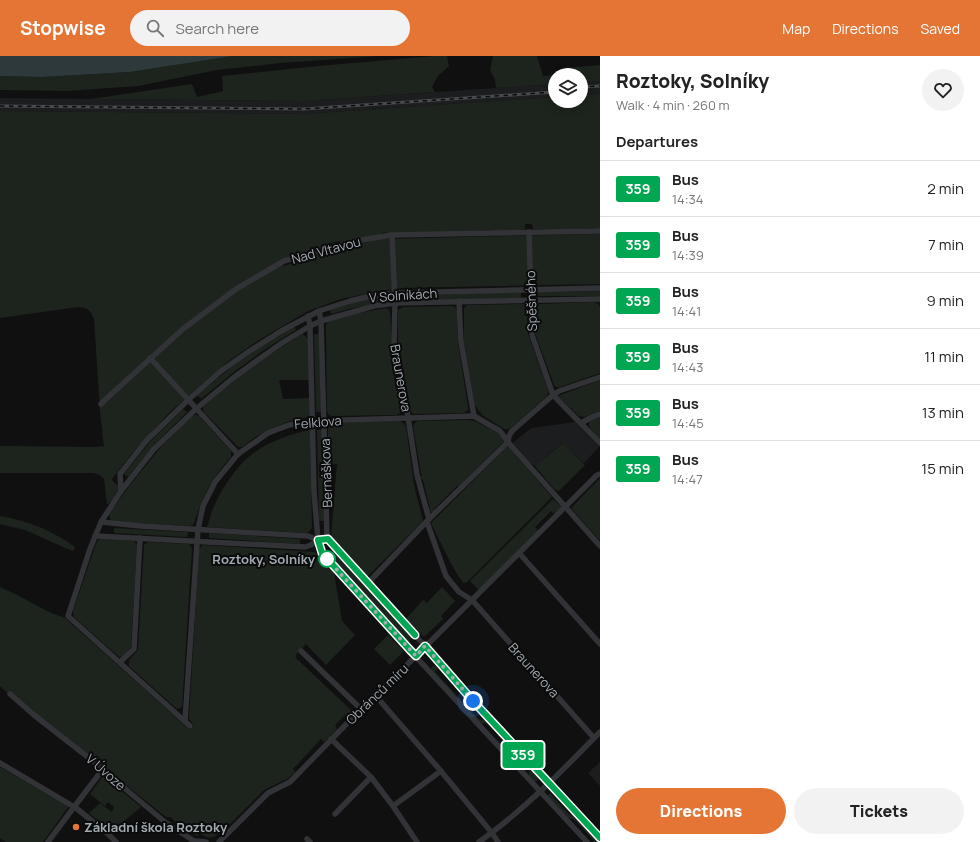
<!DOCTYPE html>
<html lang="en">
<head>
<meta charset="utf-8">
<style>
  body { margin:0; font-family:Manrope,sans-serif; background:#f2f2f2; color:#222; height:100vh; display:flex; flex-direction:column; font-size:15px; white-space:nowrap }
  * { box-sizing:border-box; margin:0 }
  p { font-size:13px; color:#767676 }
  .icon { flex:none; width:22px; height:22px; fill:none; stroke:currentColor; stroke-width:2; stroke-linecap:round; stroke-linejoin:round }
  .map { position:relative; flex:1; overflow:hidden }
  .sheet { display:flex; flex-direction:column; background:#fff; width:380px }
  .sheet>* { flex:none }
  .badge { padding:0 8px; border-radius:3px; font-size:14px; line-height:26px }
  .tools { position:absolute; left:548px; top:12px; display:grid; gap:8px }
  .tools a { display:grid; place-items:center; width:40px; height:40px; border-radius:50%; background:#fff; box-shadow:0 2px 10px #0003; font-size:20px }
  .you { position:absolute; width:20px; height:20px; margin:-10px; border:3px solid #fff; border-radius:50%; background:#1a73e8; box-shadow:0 0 0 6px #1a73e833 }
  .map>.badge { position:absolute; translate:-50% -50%; box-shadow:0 0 0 2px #fff }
  h2 { padding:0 16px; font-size:15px; line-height:36px }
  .round { display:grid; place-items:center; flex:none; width:42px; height:42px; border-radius:21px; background:#f2f2f2 }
  .summary { display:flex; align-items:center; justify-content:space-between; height:68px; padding:0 16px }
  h1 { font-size:19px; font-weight:800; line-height:30px }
  .primary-button { display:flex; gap:8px; margin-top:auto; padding:8px 16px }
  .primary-button a { flex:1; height:46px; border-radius:24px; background:#e47535; color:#fff; font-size:16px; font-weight:800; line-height:46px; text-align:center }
  .primary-button a+a { background:#f2f2f2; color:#222 }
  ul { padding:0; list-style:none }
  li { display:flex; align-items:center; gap:12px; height:56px; padding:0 16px; border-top:1px solid #e0e0e0 }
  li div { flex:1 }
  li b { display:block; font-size:15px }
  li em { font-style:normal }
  li .badge { min-width:44px; font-weight:700; text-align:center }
  header { display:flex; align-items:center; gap:24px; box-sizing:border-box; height:56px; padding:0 20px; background:#e47535; color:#fff }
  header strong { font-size:19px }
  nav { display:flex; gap:22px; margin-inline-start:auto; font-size:14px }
  .search { width:280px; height:36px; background:#f2f2f2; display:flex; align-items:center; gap:10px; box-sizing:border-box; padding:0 14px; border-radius:22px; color:#767676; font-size:15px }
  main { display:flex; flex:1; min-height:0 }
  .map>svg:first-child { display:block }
  .built { fill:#1c1d1e }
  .green { fill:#1d241d }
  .water { fill:#2d393b }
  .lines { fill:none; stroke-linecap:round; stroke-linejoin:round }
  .minor { stroke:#313336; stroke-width:5.5 }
  .rail-casing { stroke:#484c4f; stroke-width:3 }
  .rail { stroke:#0b0b0c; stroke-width:1.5; stroke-dasharray:4.5; stroke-linecap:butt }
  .line-casing { stroke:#fff; stroke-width:9 }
  .line { stroke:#00a651; stroke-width:6 }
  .walk { stroke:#a2abb1; stroke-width:4; stroke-dasharray:0 7.2 }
  .stop-dot { fill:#fff; stroke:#00a651; stroke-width:2 }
  .poi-dot { fill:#e47535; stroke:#0b0b0c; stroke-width:1.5 }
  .labels { text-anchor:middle; stroke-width:4; stroke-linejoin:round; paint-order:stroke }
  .street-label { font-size:13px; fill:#a2abb1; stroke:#0b0b0c }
  .stop-label { font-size:13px; font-weight:bold; fill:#a2abb1; stroke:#0b0b0c; text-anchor:end }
  .poi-label { font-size:13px; font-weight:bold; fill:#a2abb1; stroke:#0b0b0c; text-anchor:start }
</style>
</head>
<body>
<header>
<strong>Stopwise</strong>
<div class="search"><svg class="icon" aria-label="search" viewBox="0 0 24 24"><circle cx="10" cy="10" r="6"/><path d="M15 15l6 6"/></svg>Search here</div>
<nav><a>Map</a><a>Directions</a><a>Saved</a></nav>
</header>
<main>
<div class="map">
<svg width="600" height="786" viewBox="0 0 600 786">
  <rect width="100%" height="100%" fill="#101011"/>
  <g class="built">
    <path d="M600 25V38L581 39V26Z"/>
    <path d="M555 28V41L304 58 0 55V42L304 45Z"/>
    <path d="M575 366 599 391 584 407 562 387 535 410 530 407 513 387 531 372Z"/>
    <path d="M600 706V730L588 717Z"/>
  </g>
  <g class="green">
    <path d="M233 0H378L281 7 217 14 138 30 67 35 0 34V20L42 21 130 16Z"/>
    <path d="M434 0H447L449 10 438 20 432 31 435 36 304 45 91 43 192 28 197 41 223 35 222 20 318 10Z"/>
    <path d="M493 0H537L543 20 555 19V28L496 32 495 23 490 14Z"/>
    <path d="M600 9V25L581 26V19H557L563 12Z"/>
    <path d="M600 38V173H596L594 172H583L580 174 533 173 532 168H525V173L519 174 518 175H491L489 174H483L481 176 382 177 381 179 342 186 339 185 328 188 326 190 275 208 284 210 318 198 352 189 383 183 600 178V228L402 232 380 235 341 243 308 255 259 284 230 304 203 327 171 355 133 396 112 423V424L118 430 119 432 113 443 108 448H107L104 423 100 419 93 417H0V390L98 391 103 390 104 391 100 355 94 263C90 254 88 252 78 251L0 262V55L304 58 555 41V45H581V39Z"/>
    <path d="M600 235V240H538V236Z"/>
    <path d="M521 236V242L402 245V240Z"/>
    <path d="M381 241V246L353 252 331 258 330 253 352 246Z"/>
    <path d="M595 246 598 248 600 251V317L560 331H556L554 329 535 277V252L536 250 540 248Z"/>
    <path d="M524 248 527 253 528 278 548 334V338L546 341 510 373H504L482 359 475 349 464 287V253L465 251 468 249Z"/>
    <path d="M452 250 455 251 457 255 458 287 468 351V354L464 357 414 358 411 356 410 354 398 286V255L399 253 404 251Z"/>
    <path d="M386 252 388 253 390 256 392 286 403 353 400 357 396 359 332 360 329 359 327 355 326 269 328 265 359 257Z"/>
    <path d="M294 270 296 274 267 292 235 315 201 343 197 339 233 310 265 287Z"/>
    <path d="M302 278 305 280 309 284V324H279L283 343 309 342 310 358 307 361 287 366 272 373 255 381 242 391H238L204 356 203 352 204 349C235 322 267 300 302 278Z"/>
    <path d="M314 278H319L321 356H316Z"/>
    <path d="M600 324V355L584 361 579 360 558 340Z"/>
    <path d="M183 353 187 356 153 390 128 421 124 418 149 387Z"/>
    <path d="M196 359 199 360 231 395V401C218 415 208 430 201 448 198 455 196 462 193 469L190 470 115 466 110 463 109 458 130 429 161 391 191 360Z"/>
    <path d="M600 359V383C590 373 581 366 600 359Z"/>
    <path d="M466 364 475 365 498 377 504 385 459 430H457L435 452 433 456H431L429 454 430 452 423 424H422L420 421 422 419 421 417 413 370 415 367 418 365Z"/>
    <path d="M400 365 403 367 406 370 414 429 423 465 366 522 331 482 337 408 328 409V373L329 369 333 367Z"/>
    <path d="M310 374 312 471 310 475 306 477 207 471C210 464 211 455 215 448 223 431 236 411 251 399 267 386 290 378 310 374Z"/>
    <path d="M317 374H322L324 465H319Z"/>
    <path d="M563 387 585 409 559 435 555 434 535 410Z"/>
    <path d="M508 390 552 441 467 526 463 527C450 508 441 487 431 467Z"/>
    <path d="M600 422V485L572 453V451Z"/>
    <path d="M553 443 562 451 554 458 551 455 535 471 538 474 479 534 470 525Z"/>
    <path d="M0 460C28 465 52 474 75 491L73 495 70 494 25 474 0 468Z"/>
    <path d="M114 472 188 476 187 481 114 477Z"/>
    <path d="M209 477 300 483V488L209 482Z"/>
    <path d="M100 483 134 485 137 489 131 591 124 600 119 601 74 561 73 555 97 485Z"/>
    <path d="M148 486 189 488 192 492 182 651 177 653 129 610V604L138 594 144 489Z"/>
    <path d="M203 489 315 496 334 516 342 565 355 579 326 609 306 588 295 600 297 603 352 655V657L349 659 347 657 335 669 337 673 324 686 321 683 293 713 295 716 287 723 270 731 264 734 222 776C212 783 207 784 198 775V780C187 775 179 770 171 761H166L59 676 27 656 0 630V531L17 539 49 556 65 562 190 674 194 670 190 664 189 662 199 494 200 492Z"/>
    <path d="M332 494 411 580 410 585 407 587 326 500Z"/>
    <path d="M442 531 455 545 441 560 443 563 424 581 406 563 423 544 427 547Z"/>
    <path d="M388 579 404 595 390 609 374 593Z"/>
    <path d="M433 610H436L438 612 435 616 480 664 487 663 541 721 534 727 529 721V713L487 667 479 668 431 615V612Z"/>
    <path d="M0 711 69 750 43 786H6L0 782Z"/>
    <path d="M103 720 141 751 111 776 89 757 100 747 112 756 114 751 108 746 105 750 90 738Z"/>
    <path d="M550 737 569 758 576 759 600 786H595L575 764 568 762 548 741V739Z"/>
  </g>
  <path class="water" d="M0 0H233L130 16 42 21 0 20Z"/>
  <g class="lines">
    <g class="minor">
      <path d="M529 176 532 279 553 339 600 387"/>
      <path d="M392 179 395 247 394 286 408 361 417 419 429 463"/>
      <path d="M459 245 461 286 474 360"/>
      <path d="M319 255 321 265 327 483"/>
      <path d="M308 260 310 270 314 436 318 484 322 497 356 536 587 786"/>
      <path d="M150 302 238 398"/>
      <path d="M101 348 106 343 183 273 236 233 284 205 350 186 392 179 600 175"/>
      <path d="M581 367 592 361 600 358"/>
      <path d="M508 386 509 380 512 375 553 339 559 335 600 321"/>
      <path d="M121 435 120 418 146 385 188 344 221 315 248 296 281 275 319 255 350 245 371 240 394 237 600 232"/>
      <path d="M101 466 141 470 308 480 318 484 327 483"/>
      <path d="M427 466 446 520 459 536 472 544 594 682"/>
      <path d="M95 480 305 491 311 489 318 484"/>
      <path d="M327 483 425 590 473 645 600 782"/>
      <path d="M519 497 600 588"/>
      <path d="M368 527 429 463 508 386"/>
      <path d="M301 595 361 653"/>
      <path d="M120 606 134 593 140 482"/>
      <path d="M10 638 34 659 103 713 129 736 165 766 194 785 206 786"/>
      <path d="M375 639 440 714 492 777 498 786"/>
      <path d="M185 665 198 473 203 450 215 426 238 398 268 377 289 369 313 365 474 360 500 375 508 386 600 490"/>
      <path d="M190 670 68 560 90 493 101 466 121 435 154 393 197 352 233 322 255 306 282 287 310 270 321 265 353 256 374 250 395 247 600 243"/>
      <path d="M331 683 371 721 393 750 417 786"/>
      <path d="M0 707 76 752 107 777 116 786"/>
      <path d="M393 750 441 715"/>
      <path d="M335 758 371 721"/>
      <path d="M307 783 310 786"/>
      <path d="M48 786 74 751 103 713"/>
      <path d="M219 786 268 737 290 726 361 653 416 600 597 419 600 418"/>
      <path d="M479 786C524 754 562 715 600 676"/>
    </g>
    <g class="rail-casing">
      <g id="rail">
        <path d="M581 31 600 30"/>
        <path d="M0 50 304 53 555 36"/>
      </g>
    </g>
    <use href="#rail" class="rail"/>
  </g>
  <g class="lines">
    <g class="line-casing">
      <path id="line" d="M415 579 328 483 318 484 322 497 410 594 416 600 425 590 473 645 600 782"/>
    </g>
    <use href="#line" class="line"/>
    <path class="walk" d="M327 503 416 600 425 590 473 645"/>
  </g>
  <circle class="stop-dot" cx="327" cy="503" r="8"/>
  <circle class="poi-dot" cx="76" cy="771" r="4"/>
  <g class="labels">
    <g class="street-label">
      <text transform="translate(326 194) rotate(-15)" y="5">Nad Vltavou</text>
      <text transform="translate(403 239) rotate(-4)" y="5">V Solníkách</text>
      <text transform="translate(531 245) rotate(-92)" y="5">Spěšného</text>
      <text transform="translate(401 322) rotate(80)" y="5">Braunerova</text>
      <text transform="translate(318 366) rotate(-5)" y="5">Felklova</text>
      <text transform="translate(326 417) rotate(-92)" y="5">Bernáškova</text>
      <text transform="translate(534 614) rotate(48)" y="5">Braunerova</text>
      <text transform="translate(377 638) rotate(-44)" y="5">Obránců míru</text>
      <text transform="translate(106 716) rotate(41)" y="5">V Úvoze</text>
    </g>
    <g class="stop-label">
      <text x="315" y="508">Roztoky, Solníky</text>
    </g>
    <g class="poi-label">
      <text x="84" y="776">Základní škola Roztoky</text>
    </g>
  </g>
</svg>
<div class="tools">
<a><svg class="icon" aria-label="layers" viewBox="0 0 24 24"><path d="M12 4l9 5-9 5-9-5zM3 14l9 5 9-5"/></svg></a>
</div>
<div class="you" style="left:473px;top:645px"></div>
<b class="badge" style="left:523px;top:699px;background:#00a651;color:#fff">359</b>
</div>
<section class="sheet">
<div class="summary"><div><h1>Roztoky, Solníky</h1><p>Walk · 4 min · 260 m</p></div><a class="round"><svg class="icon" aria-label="heart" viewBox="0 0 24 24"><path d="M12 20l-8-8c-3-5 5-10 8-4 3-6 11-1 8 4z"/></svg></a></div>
<h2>Departures</h2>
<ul>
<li><span class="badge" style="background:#00a651;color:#fff">359</span><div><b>Bus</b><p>14:34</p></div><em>2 min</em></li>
<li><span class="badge" style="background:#00a651;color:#fff">359</span><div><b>Bus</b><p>14:39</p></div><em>7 min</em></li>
<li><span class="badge" style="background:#00a651;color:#fff">359</span><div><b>Bus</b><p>14:41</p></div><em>9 min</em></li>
<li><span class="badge" style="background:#00a651;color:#fff">359</span><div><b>Bus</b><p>14:43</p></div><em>11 min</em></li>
<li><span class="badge" style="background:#00a651;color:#fff">359</span><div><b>Bus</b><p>14:45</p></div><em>13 min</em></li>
<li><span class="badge" style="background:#00a651;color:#fff">359</span><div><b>Bus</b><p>14:47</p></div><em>15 min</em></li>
</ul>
<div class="primary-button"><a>Directions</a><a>Tickets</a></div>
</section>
</main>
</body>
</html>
